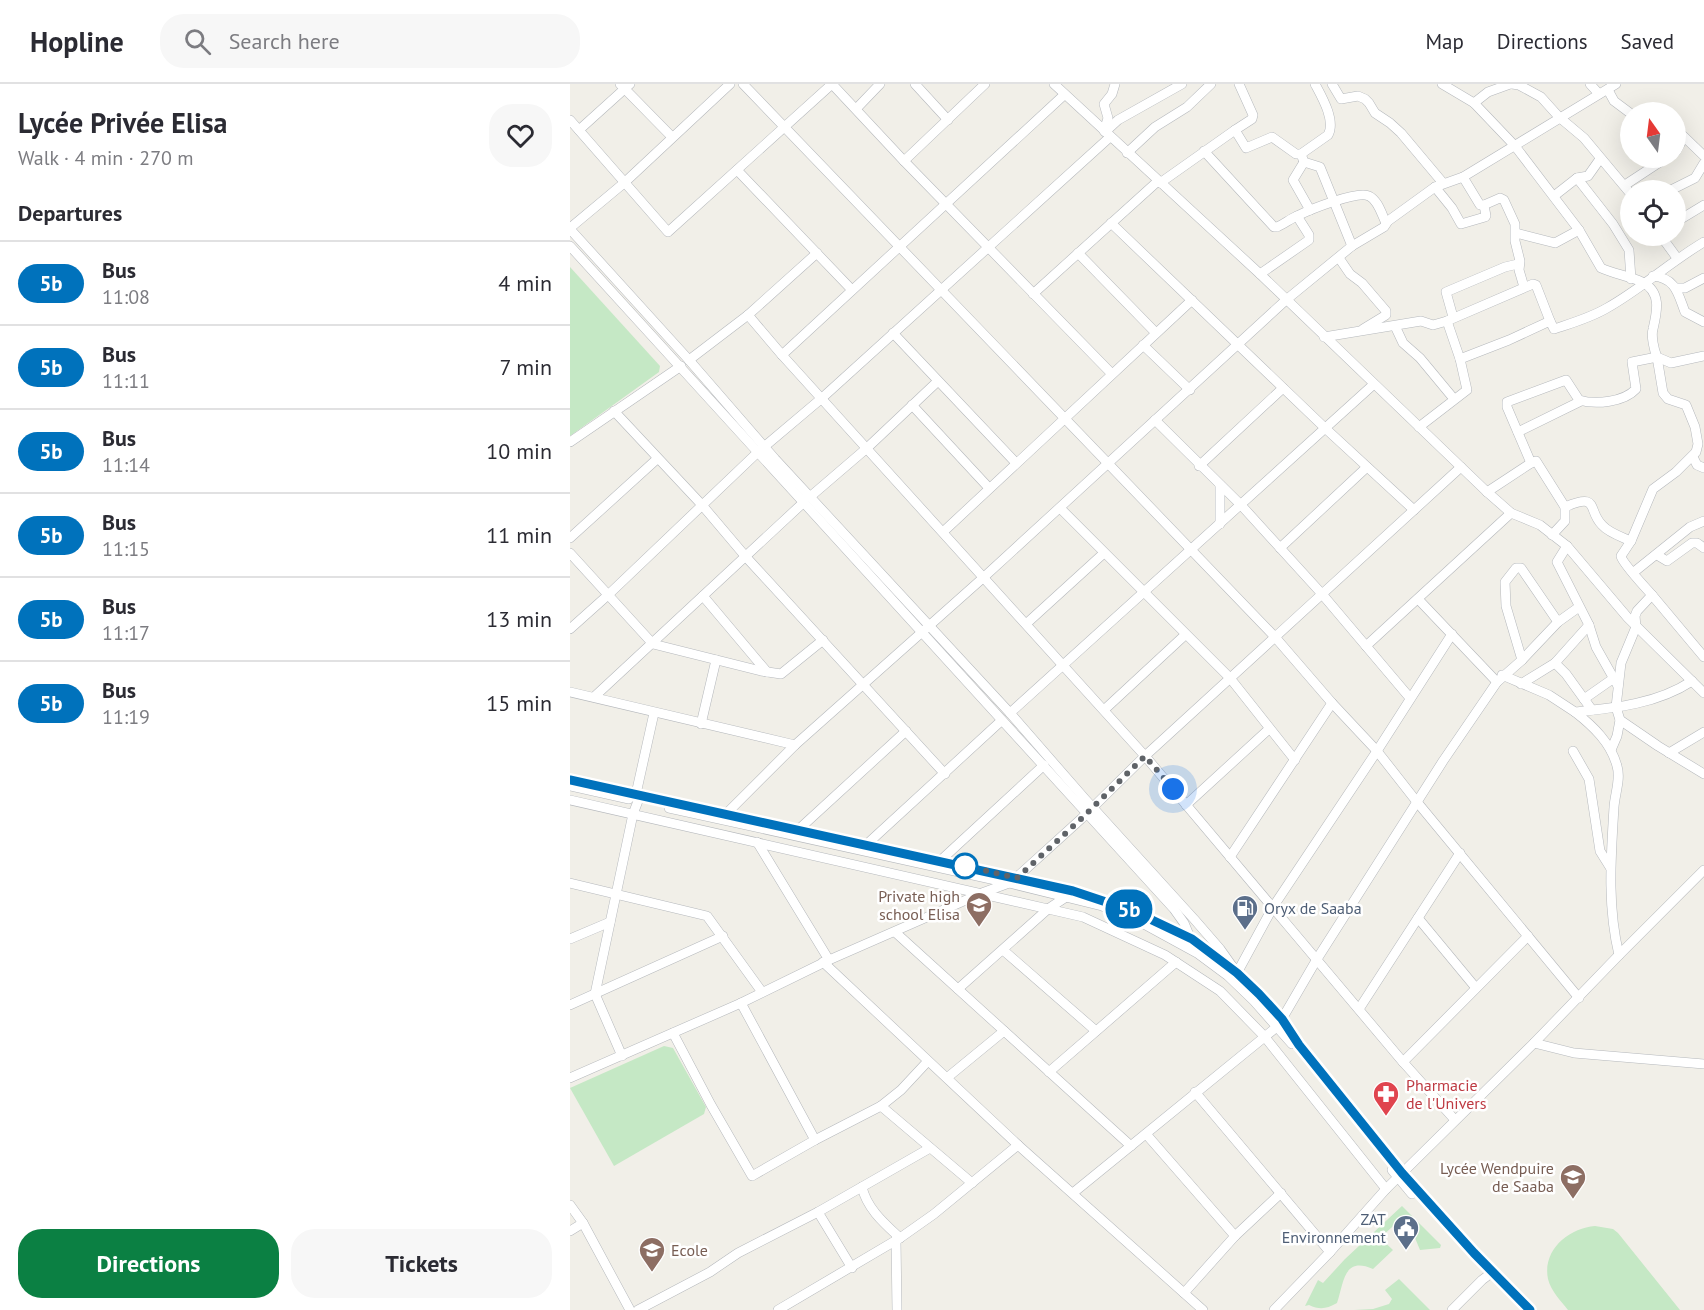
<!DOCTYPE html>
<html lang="en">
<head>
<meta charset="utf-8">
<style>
  body { margin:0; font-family:"PT Sans",sans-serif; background:#f7f7f7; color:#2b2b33; height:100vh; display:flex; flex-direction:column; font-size:22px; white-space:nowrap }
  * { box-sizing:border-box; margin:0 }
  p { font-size:20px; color:#7c7c81 }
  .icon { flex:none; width:33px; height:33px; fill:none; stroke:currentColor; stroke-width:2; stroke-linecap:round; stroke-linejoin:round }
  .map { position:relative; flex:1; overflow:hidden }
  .sheet { display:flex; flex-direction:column; background:#fff; width:570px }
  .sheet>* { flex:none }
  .badge { padding:0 12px; border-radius:20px; font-size:21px; line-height:39px }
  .needle { width:39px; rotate:346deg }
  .fabs { position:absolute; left:1050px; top:18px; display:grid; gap:12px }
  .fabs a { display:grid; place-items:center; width:66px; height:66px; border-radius:50%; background:#fff; box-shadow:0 6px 24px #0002; font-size:30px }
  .you { position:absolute; width:30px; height:30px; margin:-15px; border:4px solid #fff; border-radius:50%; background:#1a73e8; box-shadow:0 0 0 9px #1a73e833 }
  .map>.badge { position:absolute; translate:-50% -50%; box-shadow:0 0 0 3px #fff }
  h2 { padding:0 18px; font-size:22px; line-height:54px }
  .round { display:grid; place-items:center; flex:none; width:63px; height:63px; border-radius:24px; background:#f7f7f7 }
  .head { display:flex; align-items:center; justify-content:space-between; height:102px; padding:0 18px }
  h1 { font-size:28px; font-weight:700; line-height:45px }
  .primary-button { display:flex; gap:12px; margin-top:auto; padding:12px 18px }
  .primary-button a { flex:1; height:69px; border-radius:24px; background:#0b8043; color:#fff; font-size:24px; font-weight:700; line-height:69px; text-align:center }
  .primary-button a+a { background:#f7f7f7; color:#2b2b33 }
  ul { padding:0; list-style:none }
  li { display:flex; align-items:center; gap:18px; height:84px; padding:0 18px; border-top:2px solid #e1e1e2 }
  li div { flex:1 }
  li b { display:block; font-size:22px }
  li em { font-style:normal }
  li .badge { min-width:66px; font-weight:700; text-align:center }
  header { display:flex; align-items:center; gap:36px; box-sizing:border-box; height:84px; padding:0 30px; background:#fff; border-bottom:2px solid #e1e1e2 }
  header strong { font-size:28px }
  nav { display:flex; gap:33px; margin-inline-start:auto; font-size:21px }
  .search { width:420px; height:54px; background:#f7f7f7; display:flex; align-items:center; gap:15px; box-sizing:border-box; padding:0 21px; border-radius:24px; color:#7c7c81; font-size:22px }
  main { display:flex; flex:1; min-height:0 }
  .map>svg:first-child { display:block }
  .green { fill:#c5e8c5 }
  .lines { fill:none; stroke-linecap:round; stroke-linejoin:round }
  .minor-casing { stroke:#b5b8bc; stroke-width:10 }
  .minor { stroke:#fff; stroke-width:9 }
  .line-casing { stroke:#fff; stroke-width:14 }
  .line { stroke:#0072bc; stroke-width:9 }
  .walk { stroke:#5f6368; stroke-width:6; stroke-dasharray:0 10.8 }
  .stop-dot { fill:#fff; stroke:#0072bc; stroke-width:3 }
  .labels { text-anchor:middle; stroke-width:5; stroke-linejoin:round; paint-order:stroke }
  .education-label { font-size:16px; fill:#785e54; stroke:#fff; text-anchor:end }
  .service-label { font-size:16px; fill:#4e5e75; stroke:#fff; text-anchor:start }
  .health-label { font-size:16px; fill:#be3a42; stroke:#fff; text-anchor:start }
</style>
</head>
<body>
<header>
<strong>Hopline</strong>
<div class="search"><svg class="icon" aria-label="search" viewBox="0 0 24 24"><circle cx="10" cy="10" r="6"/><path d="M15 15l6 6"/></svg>Search here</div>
<nav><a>Map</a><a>Directions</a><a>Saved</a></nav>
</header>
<main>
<section class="sheet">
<div class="head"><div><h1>Lycée Privée Elisa</h1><p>Walk · 4 min · 270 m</p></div><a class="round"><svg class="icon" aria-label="heart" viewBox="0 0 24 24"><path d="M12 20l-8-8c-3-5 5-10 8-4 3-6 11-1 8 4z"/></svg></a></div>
<h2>Departures</h2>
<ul>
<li><span class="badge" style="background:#0072bc;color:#fff">5b</span><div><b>Bus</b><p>11:08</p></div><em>4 min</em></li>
<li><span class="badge" style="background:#0072bc;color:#fff">5b</span><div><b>Bus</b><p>11:11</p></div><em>7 min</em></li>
<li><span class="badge" style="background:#0072bc;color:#fff">5b</span><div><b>Bus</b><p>11:14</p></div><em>10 min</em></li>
<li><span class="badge" style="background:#0072bc;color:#fff">5b</span><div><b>Bus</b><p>11:15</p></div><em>11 min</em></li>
<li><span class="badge" style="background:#0072bc;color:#fff">5b</span><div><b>Bus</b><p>11:17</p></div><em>13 min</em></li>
<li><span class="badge" style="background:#0072bc;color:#fff">5b</span><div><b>Bus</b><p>11:19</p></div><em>15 min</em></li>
</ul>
<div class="primary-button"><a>Directions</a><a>Tickets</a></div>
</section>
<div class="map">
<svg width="1134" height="1226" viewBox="0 0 1134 1226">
  <rect width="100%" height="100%" fill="#f1efe8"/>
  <g class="green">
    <path d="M0 183 90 282 89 288 0 352Z"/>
    <path d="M94 962 103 964 136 1023 134 1030 44 1082 0 1004Z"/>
    <path d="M832 1122 871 1161 870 1164 850 1166 838 1137 833 1133 810 1154 823 1166 803 1185C773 1172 774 1199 767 1219 756 1225 750 1226 739 1221L735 1222 748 1196 753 1199 775 1175Z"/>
    <path d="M1025 1142 1043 1145 1048 1149 1110 1226H998C991 1217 981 1207 978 1195 972 1166 999 1144 1025 1142Z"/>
    <path d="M829 1195 860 1226H784L803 1225 819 1220 822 1215 815 1206Z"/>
  </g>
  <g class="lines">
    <g class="minor-casing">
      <g id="minor">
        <path d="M50 0 102 53"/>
        <path d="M173 0 705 553 762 619 807 667 847 718 1009 914"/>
        <path d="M262 0 334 77 542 290"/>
        <path d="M345 0 378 36"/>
        <path d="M484 0 690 190 916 407 941 429 970 441 997 462 1058 534 1134 609"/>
        <path d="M762 0 771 15 788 12 795 15 799 19 805 29 820 39 831 49 873 99"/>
        <path d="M872 0 904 19 945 62 1009 146 1031 184C1044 190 1060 192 1072 198 1092 208 1087 228 1083 245 1081 252 1084 266 1087 273L1101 279 1134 272"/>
        <path d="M942 0 949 1 971 13 989 33 1014 54 1060 109"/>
        <path d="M1020 0 1029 10"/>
        <path d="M1038 6 1044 17 1060 29"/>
        <path d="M904 19 918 8 940 0"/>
        <path d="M286 25 310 0"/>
        <path d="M0 36 98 148 262 0"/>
        <path d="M1106 45 1134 72"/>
        <path d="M9 46 60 0"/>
        <path d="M665 46 682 35 683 31 669 0"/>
        <path d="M534 47 538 34 534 20 542 10 545 0"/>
        <path d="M535 48 548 36 612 0"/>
        <path d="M634 67 704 143H707C714 140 720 135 727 132 739 126 788 106 799 112 808 116 812 131 816 139"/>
        <path d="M1106 67 1114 53"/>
        <path d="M557 69 585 43 617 23 641 0"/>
        <path d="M731 70 734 78 750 83 782 162"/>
        <path d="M1030 75 1018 92 1007 94 1043 140 1059 166 1061 195"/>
        <path d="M334 77 415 0"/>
        <path d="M734 78 723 96 740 126"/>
        <path d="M167 86 282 206"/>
        <path d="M893 93 910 121H914L930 114 934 116 945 140V157L950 177 949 186 954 203"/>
        <path d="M590 99 665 46 676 64 702 53 726 70H731L758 51C766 37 752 13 745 0"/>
        <path d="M1055 101 1096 74"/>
        <path d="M865 103 882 124 891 140 915 133 916 132 914 121"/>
        <path d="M1101 106 1125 94 1134 79"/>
        <path d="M984 112 1007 94"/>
        <path d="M1106 138 1134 121"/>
        <path d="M541 139 755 344 844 426"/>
        <path d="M0 144 54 99 160 0"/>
        <path d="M0 145 119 276 205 375 440 629 515 715 624 835 650 865 667 889 703 823 807 667 882 550"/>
        <path d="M946 149 985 159 1009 146"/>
        <path d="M1091 152 1107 174"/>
        <path d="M0 162 604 825 614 839 621 856"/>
        <path d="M508 169 586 249"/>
        <path d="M769 174 780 190 792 199 816 227V231L793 245"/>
        <path d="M690 190 739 156V151L727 132"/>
        <path d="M1083 192C1106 194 1108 210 1115 228L1134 238"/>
        <path d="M1107 204H1115L1134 194"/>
        <path d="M463 210 588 97"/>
        <path d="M178 231 212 271 575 672 833 978 885 1036"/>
        <path d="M883 233 876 208 935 183 948 180"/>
        <path d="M877 237 963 200 966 201 980 237"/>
        <path d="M825 242 833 259 850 274 884 315"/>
        <path d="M323 249 446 379"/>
        <path d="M754 253 851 237 863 241 877 237 890 275 939 256 980 237 984 245C1002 239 1020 234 1037 224 1071 205 1100 178 1134 158"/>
        <path d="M573 261 620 306"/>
        <path d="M212 271 494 11"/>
        <path d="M119 276 178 231 247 169"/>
        <path d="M342 321 419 404"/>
        <path d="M44 327 132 421 176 473 375 690"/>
        <path d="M585 336 671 421 752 510 840 614"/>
        <path d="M849 343 897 306 890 275"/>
        <path d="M948 348 1011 317"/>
        <path d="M0 358 111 282"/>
        <path d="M1123 373 1127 381 1134 384"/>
        <path d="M961 379 937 323V318L996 296 1009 316C1026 321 1054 318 1066 305L1062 278 1087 273 1093 309 1098 315 1116 321 1125 343 1128 360 1126 368 1106 388 1083 405 1061 457 1051 472C1052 479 1076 504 1082 511L1067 527 1065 532 1066 543 1051 579 1046 623 1050 636 1047 652 1041 666"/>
        <path d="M629 382 713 304"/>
        <path d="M650 401V440"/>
        <path d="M917 408 961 379 966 377 995 423V437L982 451"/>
        <path d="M241 412 297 364 368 297"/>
        <path d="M995 423C1030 408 1017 426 1032 441 1039 449 1052 453 1061 457"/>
        <path d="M490 424 660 594 725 676"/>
        <path d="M373 448 622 216"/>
        <path d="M0 454 87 375"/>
        <path d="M997 462 987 478 1019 541 1026 563 1048 602"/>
        <path d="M710 464 797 383"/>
        <path d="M0 469 83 560 191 587 211 590 253 556"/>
        <path d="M1087 471 1097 477 1122 459H1127L1134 464"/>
        <path d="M1064 488 1120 443 1134 437"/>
        <path d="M1082 511 1134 573"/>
        <path d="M133 512 197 588"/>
        <path d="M848 515 927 598"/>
        <path d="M456 540 534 469"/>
        <path d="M0 545 38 511 188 368 252 314 540 53"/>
        <path d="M796 562 941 429"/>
        <path d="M952 576 936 522 935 498 946 484H951L988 538"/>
        <path d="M985 579 996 590 1022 626"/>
        <path d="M932 591 979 611 1005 628C1045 624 1087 620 1122 597"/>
        <path d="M951 600 985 579 1019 541"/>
        <path d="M0 608 225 661"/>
        <path d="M24 613 234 418"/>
        <path d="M1014 615 1044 594"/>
        <path d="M534 626 615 551"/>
        <path d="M1005 628C1023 642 1041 659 1047 682 1051 695 1045 709 1044 723 1041 773 1037 821 1049 871"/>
        <path d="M440 629 804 300"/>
        <path d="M1050 636 1088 662 1134 690"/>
        <path d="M131 640 146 576"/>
        <path d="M1003 667 1019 695 1030 767 1040 783"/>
        <path d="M1099 669 1134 648"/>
        <path d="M0 696 503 807 563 827 622 855 667 889 712 935 729 961 832 1090 904 1169 960 1226"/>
        <path d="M0 702 59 715"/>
        <path d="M0 716 513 833 595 871 650 907 694 952 816 1105"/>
        <path d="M616 721 699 645"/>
        <path d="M99 724 439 799 532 822 563 834 627 869 658 892 684 917 722 960"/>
        <path d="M156 730 225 661 414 493 716 216 782 162 814 143 818 137 865 103 893 93 1046 0"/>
        <path d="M228 746 336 647"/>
        <path d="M187 758 259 876"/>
        <path d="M296 761 431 637"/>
        <path d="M660 773 762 619"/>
        <path d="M370 777 474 681"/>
        <path d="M0 799 137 832 192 908"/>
        <path d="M848 834 906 904"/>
        <path d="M325 848 561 1062"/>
        <path d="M0 855 40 838"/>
        <path d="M433 866 526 947"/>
        <path d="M253 878 448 1061 633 1226"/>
        <path d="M388 905 478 825 496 813"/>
        <path d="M171 919 245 1056"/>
        <path d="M0 921 153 852"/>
        <path d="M789 925 890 769"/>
        <path d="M712 935 747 875 873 677 927 598 952 576 988 538 1009 523"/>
        <path d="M103 949 141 1021 182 1092 245 1056 311 1022 331 1006 358 977"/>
        <path d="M964 959 1004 969 1134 980"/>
        <path d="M52 972 25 910 63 730 68 717 66 710 84 629"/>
        <path d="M833 978 958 852"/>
        <path d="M479 988 606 878"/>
        <path d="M378 993 434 947"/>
        <path d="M0 994 171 919 259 876 412 809 439 799 447 793 511 735 575 672 891 383"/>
        <path d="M625 1008 760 1168"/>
        <path d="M311 1022 402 1099"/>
        <path d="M576 1050 665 1152"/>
        <path d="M822 1086 842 1110"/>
        <path d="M292 1103C297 1125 315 1140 330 1154"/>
        <path d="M503 1109 708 942"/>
        <path d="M0 1121 13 1139 60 1226"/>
        <path d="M248 1128 282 1184"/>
        <path d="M0 1147 13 1139"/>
        <path d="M326 1156 327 1226"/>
        <path d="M614 1209 665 1152 711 1109"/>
        <path d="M68 1226 140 1188 168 1169 248 1128 360 1064"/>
        <path d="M208 1226 330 1154 364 1130 448 1061"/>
        <path d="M704 1226 760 1168 816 1105 964 959 1049 871 1134 786"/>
        <path d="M882 1226 912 1196 920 1190"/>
      </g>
    </g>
    <use href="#minor" class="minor"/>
  </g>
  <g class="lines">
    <g class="line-casing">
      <path id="line" d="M0 696 503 807 563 827 622 855 667 889 689 910 712 935 729 961 832 1089 904 1169 960 1226"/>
    </g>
    <use href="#line" class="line"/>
    <path class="walk" d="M395 782 447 794 511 735 575 672 603 705"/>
  </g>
  <defs>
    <g id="school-pin" transform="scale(1.35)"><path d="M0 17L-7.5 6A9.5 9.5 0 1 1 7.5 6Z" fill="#8d6e63" stroke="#fff"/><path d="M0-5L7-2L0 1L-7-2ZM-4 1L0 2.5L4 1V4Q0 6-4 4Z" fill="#fff"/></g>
    <g id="fuel-pin" transform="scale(1.35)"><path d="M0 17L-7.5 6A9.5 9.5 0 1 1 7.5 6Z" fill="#5c6f8a" stroke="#fff"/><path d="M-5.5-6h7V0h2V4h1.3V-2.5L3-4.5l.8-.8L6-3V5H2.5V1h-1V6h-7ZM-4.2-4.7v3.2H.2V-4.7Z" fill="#fff"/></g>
    <g id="pharmacy-pin" transform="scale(1.35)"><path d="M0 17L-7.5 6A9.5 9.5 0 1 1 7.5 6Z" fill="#e0444e" stroke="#fff"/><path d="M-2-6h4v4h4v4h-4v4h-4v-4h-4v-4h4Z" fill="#fff"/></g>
    <g id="civic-pin" transform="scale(1.35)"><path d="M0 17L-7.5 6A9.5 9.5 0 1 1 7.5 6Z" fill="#5c6f8a" stroke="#fff"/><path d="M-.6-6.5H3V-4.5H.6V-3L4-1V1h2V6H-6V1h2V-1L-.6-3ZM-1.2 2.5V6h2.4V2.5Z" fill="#fff"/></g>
  </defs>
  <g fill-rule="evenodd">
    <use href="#school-pin" x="409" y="821"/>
    <use href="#fuel-pin" x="675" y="824"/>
    <use href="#pharmacy-pin" x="816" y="1010"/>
    <use href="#school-pin" x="1003" y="1093"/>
    <use href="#civic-pin" x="836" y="1144"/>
    <use href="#school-pin" x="82" y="1166"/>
  </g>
  <circle class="stop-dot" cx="395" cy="782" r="12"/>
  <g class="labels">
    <g class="education-label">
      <text x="390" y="818">Private high<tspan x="390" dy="18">school Elisa</tspan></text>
      <text x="984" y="1090">Lycée Wendpuire<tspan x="984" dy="18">de Saaba</tspan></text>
      <text x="101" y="1172" text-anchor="start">Ecole</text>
    </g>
    <g class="service-label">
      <text x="694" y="830">Oryx de Saaba</text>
      <text x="816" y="1141" text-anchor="end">ZAT<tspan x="816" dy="18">Environnement</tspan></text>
    </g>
    <g class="health-label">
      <text x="836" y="1007">Pharmacie<tspan x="836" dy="18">de l'Univers</tspan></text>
    </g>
  </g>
</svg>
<div class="fabs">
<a><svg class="needle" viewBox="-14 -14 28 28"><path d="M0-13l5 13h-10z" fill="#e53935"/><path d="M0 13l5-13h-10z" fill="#7c7c81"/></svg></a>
<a><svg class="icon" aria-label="locate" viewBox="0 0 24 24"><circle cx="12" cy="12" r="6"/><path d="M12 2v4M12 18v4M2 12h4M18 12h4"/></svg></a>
</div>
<div class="you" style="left:603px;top:705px"></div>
<b class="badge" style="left:559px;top:825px;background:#0072bc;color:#fff">5b</b>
</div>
</main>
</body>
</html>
